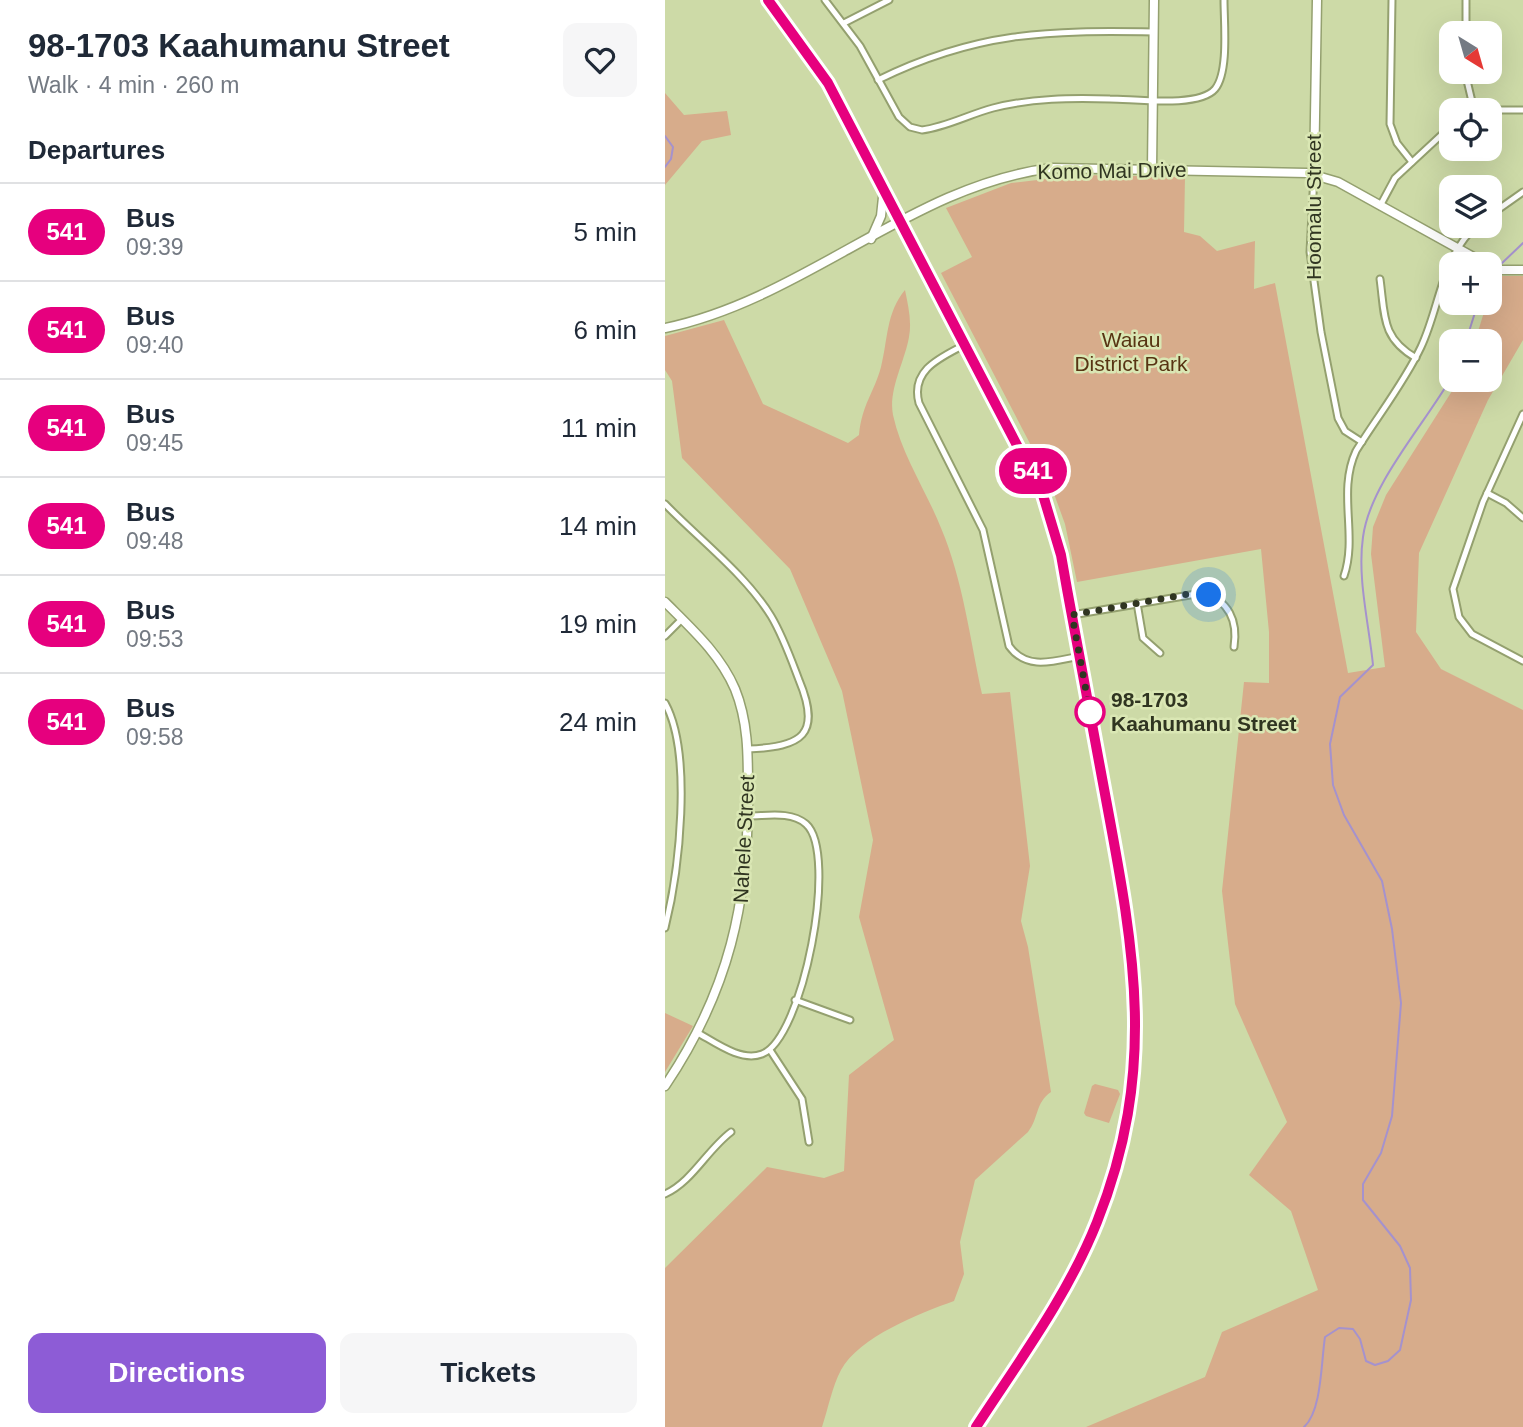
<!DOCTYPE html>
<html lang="en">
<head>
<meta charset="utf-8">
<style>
  body { margin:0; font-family:Arial,sans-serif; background:#f6f6f7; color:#1f2937; height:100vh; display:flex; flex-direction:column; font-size:26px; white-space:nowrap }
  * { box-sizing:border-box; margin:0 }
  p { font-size:23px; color:#747a83 }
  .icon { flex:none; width:38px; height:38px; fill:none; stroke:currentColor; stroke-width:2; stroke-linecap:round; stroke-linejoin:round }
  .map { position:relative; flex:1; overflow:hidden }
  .sheet { display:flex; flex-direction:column; background:#fff; width:665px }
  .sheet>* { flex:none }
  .badge { padding:0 14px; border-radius:23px; font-size:24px; line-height:46px }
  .needle { width:46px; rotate:143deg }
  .buttons { position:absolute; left:774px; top:21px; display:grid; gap:14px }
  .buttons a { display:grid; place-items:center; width:63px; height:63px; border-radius:14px; background:#fff; box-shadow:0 7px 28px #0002; font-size:35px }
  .you { position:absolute; width:35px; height:35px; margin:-18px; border:5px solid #fff; border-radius:50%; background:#1a73e8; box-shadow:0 0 0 10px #1a73e833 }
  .map>.badge { position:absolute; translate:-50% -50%; box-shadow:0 0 0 4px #fff }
  h2 { padding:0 28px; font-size:26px; line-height:63px }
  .round { display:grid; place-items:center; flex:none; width:74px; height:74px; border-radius:14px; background:#f6f6f7 }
  .headline { display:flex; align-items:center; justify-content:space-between; height:119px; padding:0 28px }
  h1 { font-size:33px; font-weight:800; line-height:52px }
  .action { display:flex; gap:14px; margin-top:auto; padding:14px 28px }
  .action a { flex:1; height:80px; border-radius:14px; background:#8d5cd6; color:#fff; font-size:28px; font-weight:800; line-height:80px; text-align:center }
  .action a+a { background:#f6f6f7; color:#1f2937 }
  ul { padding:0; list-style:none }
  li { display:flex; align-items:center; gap:21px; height:98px; padding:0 28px; border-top:2px solid #e0e1e3 }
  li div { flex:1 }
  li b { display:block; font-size:26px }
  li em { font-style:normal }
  li .badge { min-width:77px; font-weight:700; text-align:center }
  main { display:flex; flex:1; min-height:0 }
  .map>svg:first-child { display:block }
  .green { fill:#d7ac8b }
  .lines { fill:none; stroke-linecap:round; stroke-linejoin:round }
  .stream { stroke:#a592cd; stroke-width:2 }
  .street-casing { stroke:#94a06f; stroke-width:9 }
  .secondary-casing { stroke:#94a06f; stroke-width:11 }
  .street { stroke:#fff; stroke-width:5 }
  .secondary { stroke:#fff; stroke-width:8 }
  .line-casing { stroke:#fff; stroke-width:16 }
  .line { stroke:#e6007e; stroke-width:10 }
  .walk { stroke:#303521; stroke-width:7; stroke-dasharray:0 12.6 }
  .stop-dot { fill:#fff; stroke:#e6007e; stroke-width:3.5 }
  .labels { text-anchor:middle; stroke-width:5; stroke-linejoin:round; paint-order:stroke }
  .street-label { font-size:21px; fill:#303521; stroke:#dae7b4 }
  .park-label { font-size:21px; fill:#583413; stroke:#dae7b4 }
  .stop-label { font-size:21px; font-weight:bold; fill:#303521; stroke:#dae7b4; text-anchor:start }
</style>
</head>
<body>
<main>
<section class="sheet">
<div class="headline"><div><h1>98-1703 Kaahumanu Street</h1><p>Walk · 4 min · 260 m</p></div><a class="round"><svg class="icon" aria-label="heart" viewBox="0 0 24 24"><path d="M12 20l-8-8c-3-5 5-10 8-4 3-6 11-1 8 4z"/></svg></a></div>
<h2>Departures</h2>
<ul>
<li><span class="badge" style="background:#e6007e;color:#fff">541</span><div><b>Bus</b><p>09:39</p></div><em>5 min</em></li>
<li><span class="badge" style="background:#e6007e;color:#fff">541</span><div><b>Bus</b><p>09:40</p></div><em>6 min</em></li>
<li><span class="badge" style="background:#e6007e;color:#fff">541</span><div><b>Bus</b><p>09:45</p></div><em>11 min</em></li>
<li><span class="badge" style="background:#e6007e;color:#fff">541</span><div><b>Bus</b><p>09:48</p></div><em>14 min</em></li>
<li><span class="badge" style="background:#e6007e;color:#fff">541</span><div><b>Bus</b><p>09:53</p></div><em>19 min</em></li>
<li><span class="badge" style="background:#e6007e;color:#fff">541</span><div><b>Bus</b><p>09:58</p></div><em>24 min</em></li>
</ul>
<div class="action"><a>Directions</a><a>Tickets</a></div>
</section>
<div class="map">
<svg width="858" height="1427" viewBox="0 0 858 1427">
  <rect width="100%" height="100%" fill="#cddaa7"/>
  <g class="green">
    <path d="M0 93 19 115 62 111 66 135 37 141 0 185Z"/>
    <path d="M415 175 520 177 519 232 535 236 552 251 590 241 589 289 610 283 683 673 720 667 706 554 708 527 721 495 794 380H824V341H810L820 309 837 276H858V340L823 400 754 553 751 632 776 669 858 710V1427H421L540 1377 557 1332 653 1290 626 1211 584 1175 622 1122 570 1004 557 891 579 682 604 683V632L596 549 412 582 400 524 384 480 276 273 307 257 281 208 346 183Z"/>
    <path d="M240 290C243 305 247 321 244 337 240 361 223 390 228 415 237 456 261 490 276 528 298 580 305 639 317 694L345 692 365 866 356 921 363 947 386 1092C370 1103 374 1118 363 1132L310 1180 295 1242 299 1274 289 1301C255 1313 194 1337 176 1370 167 1387 163 1409 157 1427H0V1268L102 1167 159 1178 179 1171 184 1075 229 1040 194 917 208 840 177 691 125 569 17 458 7 381 0 370V336L59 320 98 404 183 443 194 435C197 404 209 393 216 367 223 339 221 313 240 290Z"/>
    <path d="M0 1013 28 1026 0 1072Z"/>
    <path d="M430 1084 453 1090 455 1094 444 1123 421 1116 419 1113 427 1086Z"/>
  </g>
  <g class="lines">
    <g class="stream">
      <path d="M0 136 8 147 6 159 0 167"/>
      <path d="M835 265 858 243"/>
      <path d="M824 280 830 272"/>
      <path d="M801 341 813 303"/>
      <path d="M639 1427C657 1411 656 1362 660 1337L674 1328 688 1329 695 1339 701 1361 710 1365 723 1361 735 1350 746 1300 745 1268 735 1246 698 1200V1184L716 1153 727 1116 736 1003 727 929 717 881 679 815 668 785 665 744 675 697 708 665C704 624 692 578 698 537 705 484 759 425 786 378"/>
    </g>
    <g class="street-casing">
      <g id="street">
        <path d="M160 0 195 46 234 117 245 127 257 130C281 127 305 114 328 108 367 98 406 98 445 99 469 99 534 108 550 89 564 72 559 23 559 0"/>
        <path d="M727 0 725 124 732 143 747 162"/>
        <path d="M179 23 224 0"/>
        <path d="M801 33V0"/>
        <path d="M800 72 809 110"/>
        <path d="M213 80C310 32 383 30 489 32"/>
        <path d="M819 110H858"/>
        <path d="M649 175 645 252 656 332 673 418 680 431 697 442"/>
        <path d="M715 206 730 178 786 126"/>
        <path d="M824 216 858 192"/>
        <path d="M715 279C720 315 716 338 751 358"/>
        <path d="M301 344C277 357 245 369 254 403L318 530 344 646C362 671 389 661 415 656"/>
        <path d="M858 414 818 502 788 589 794 617 807 634 858 661"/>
        <path d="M822 493 841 503 858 518"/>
        <path d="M0 504C35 540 80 574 106 616 118 636 126 659 134 680 157 735 137 747 83 749"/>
        <path d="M679 576C693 535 672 492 691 451 712 417 739 383 756 347 775 307 776 258 811 226"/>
        <path d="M472 603 478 638 495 653"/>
        <path d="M407 615 537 593C564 600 573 621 569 647"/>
        <path d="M0 636 17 619"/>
        <path d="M0 703C28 754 14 872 0 928"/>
        <path d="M130 1000 185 1020"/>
        <path d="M33 1033C51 1043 76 1062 97 1054 138 1039 174 853 141 824 126 811 102 816 84 816"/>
        <path d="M105 1050 137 1099 144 1142"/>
        <path d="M0 1194C27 1182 42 1150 66 1132"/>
        <path d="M311 1427C348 1371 388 1316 417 1256 509 1063 460 902 424 706"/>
      </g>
    </g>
    <g class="secondary-casing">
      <g id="secondary">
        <path d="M103 0 163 83 373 481 392 536 424 706"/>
        <path d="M487 169 489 0"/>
        <path d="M649 175 652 0"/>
        <path d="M206 239 216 216 219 188"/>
        <path d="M824 266 837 270H858"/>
        <path d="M0 328C140 299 250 183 388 168L642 173 673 182 821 264"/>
        <path d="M0 602C27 629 55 654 70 689 83 721 83 754 83 789 84 902 64 991 0 1086"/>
      </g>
    </g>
    <use href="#street" class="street"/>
    <use href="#secondary" class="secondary"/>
  </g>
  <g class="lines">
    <g class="line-casing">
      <path id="line" d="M103 0 163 83 378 495 396 555C410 635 425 715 440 794 469 949 493 1069 432 1222 403 1295 354 1361 311 1427"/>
    </g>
    <use href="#line" class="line"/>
    <path class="walk" d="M425 712 407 615 523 594 544 595"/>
  </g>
  <circle class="stop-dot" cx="425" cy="712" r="14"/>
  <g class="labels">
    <g class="street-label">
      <text transform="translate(447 171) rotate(-1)" y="7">Komo Mai Drive</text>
      <text transform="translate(649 207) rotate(-90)" y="7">Hoomalu Street</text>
      <text transform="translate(79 839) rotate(-87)" y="7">Nahele Street</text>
    </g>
    <g class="park-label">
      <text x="466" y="347">Waiau<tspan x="466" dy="24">District Park</tspan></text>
    </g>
    <g class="stop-label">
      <text x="446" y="707">98-1703<tspan x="446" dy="24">Kaahumanu Street</tspan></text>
    </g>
  </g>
</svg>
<div class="buttons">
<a><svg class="needle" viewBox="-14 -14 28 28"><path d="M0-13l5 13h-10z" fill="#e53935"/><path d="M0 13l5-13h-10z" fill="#747a83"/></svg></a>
<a><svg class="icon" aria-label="locate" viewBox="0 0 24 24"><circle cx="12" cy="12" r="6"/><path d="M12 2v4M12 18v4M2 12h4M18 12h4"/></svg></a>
<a><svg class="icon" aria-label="layers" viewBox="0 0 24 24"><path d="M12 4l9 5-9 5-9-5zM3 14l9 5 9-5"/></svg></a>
<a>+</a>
<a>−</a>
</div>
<div class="you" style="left:544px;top:595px"></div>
<b class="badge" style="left:368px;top:471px;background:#e6007e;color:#fff">541</b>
</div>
</main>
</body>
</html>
